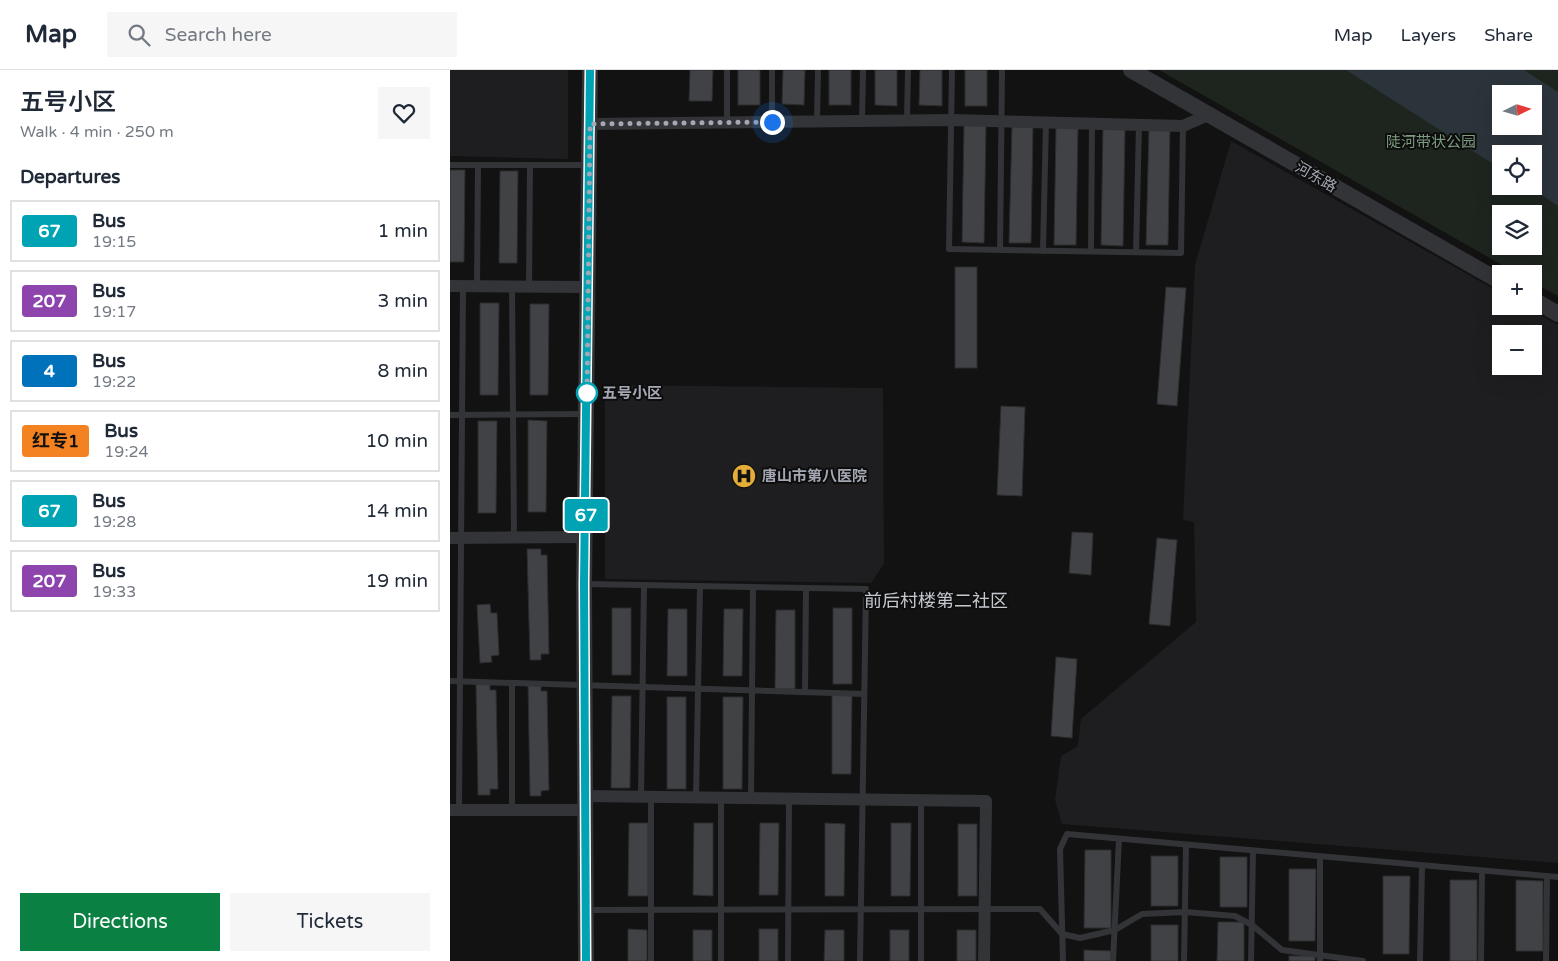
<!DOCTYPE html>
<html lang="en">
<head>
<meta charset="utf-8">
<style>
  body { margin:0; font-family:"Varela Round","Noto Sans SC",sans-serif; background:#f6f6f7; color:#1f2937; height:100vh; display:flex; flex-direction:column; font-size:19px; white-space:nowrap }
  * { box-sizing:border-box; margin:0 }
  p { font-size:16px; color:#747a83 }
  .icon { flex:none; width:28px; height:28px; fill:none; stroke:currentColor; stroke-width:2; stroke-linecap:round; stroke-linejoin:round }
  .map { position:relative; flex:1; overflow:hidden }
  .panel { display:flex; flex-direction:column; background:#fff; width:450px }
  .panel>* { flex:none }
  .badge { padding:0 10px; border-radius:4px; font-size:18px; line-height:32px }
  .needle { width:32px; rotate:85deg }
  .fabs { position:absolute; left:1042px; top:15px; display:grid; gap:10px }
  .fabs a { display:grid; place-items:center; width:50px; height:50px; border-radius:0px; background:#fff; box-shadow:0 5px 20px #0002; font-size:25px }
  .you { position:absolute; width:25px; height:25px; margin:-12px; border:4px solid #fff; border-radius:50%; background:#1a73e8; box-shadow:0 0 0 8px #1a73e833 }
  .map>.badge { position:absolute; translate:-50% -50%; box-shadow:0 0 0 2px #fff }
  h2 { padding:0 20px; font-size:19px; line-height:45px }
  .round { display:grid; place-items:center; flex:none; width:52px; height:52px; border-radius:0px; background:#f6f6f7 }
  .headline { display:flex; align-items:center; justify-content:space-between; height:85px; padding:0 20px }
  h1 { font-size:24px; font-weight:600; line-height:38px }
  .action { display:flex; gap:10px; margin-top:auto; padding:10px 20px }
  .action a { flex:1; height:58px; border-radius:0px; background:#0b8043; color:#fff; font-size:20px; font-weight:600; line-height:58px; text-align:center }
  .action a+a { background:#f6f6f7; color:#1f2937 }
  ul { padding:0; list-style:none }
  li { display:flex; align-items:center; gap:15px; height:62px; margin:0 10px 8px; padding:0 10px; border:2px solid #e0e1e3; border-radius:0px }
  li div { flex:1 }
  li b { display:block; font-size:19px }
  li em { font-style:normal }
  li .badge { min-width:55px; font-weight:700; text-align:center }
  header { display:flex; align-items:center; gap:30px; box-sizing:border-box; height:70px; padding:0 25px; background:#fff; border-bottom:1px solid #e0e1e3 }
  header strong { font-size:24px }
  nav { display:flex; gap:28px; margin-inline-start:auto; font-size:18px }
  .search { width:350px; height:45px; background:#f6f6f7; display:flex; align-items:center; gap:12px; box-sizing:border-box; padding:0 18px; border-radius:0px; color:#747a83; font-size:19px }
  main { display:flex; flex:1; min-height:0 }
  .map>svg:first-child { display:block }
  .built { fill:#1e1e20; fill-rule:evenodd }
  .green { fill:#1e251f; fill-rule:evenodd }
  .water { fill:#2c343b; fill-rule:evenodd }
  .building { fill:#414246; stroke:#2c2c2f }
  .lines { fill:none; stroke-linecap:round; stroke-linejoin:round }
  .service { stroke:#333438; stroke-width:6 }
  .minor { stroke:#333438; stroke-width:12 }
  .tertiary { stroke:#333438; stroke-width:16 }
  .line-casing { stroke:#fff; stroke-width:11 }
  .line { stroke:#00a3b4; stroke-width:8 }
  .walk { stroke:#a4a8b3; stroke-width:5; stroke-dasharray:0 9 }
  .stop-dot { fill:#fff; stroke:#00a3b4; stroke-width:2.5 }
  .labels { text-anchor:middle; stroke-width:4; stroke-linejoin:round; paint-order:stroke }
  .park-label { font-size:15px; fill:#7c9d7e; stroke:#0d0d0e }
  .street-label { font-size:15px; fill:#a4a8b3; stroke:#0d0d0e }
  .stop-label { font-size:15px; font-weight:bold; fill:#a4a8b3; stroke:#0d0d0e; text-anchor:start }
  .poi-label { font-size:15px; font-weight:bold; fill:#a4a8b3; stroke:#0d0d0e; text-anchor:start }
  .quarter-label { font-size:18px; fill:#c5c7cf; stroke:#0d0d0e }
</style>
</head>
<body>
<header>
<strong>Map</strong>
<div class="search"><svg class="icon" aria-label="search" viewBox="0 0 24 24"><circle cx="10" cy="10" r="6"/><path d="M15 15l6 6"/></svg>Search here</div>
<nav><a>Map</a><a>Layers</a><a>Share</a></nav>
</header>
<main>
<section class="panel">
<div class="headline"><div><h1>五号小区</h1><p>Walk · 4 min · 250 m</p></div><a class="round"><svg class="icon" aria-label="heart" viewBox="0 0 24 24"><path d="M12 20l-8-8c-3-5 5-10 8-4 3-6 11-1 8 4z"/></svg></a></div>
<h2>Departures</h2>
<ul>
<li><span class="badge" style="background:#00a3b4;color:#fff">67</span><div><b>Bus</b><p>19:15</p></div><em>1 min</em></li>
<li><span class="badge" style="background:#8e44ad;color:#fff">207</span><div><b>Bus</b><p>19:17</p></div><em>3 min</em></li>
<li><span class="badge" style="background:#0072bc;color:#fff">4</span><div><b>Bus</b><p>19:22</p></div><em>8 min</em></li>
<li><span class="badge" style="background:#f58220;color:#111">红专1</span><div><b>Bus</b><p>19:24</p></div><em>10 min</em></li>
<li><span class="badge" style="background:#00a3b4;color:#fff">67</span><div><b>Bus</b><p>19:28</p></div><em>14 min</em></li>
<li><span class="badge" style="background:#8e44ad;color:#fff">207</span><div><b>Bus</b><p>19:33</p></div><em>19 min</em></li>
</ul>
<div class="action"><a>Directions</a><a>Tickets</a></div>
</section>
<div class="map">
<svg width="1108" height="891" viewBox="0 0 1108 891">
  <rect width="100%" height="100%" fill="#121213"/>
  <g class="built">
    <path d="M0 0H118V89L0 86Z"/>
    <path d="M781 71 1051 223V236H1075L1108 255V793L612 754 605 730 611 686 628 676 631 649 746 552 744 452 733 450 745 195ZM1051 264H1084V296H1051Z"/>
    <path d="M155 315 433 318 434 494 421 513 155 509Z"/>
  </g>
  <path class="green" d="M709 0H1108V226L1084 213V204H1068ZM1051 24H1084V56H1051ZM1051 84H1084V116H1051ZM1051 144H1084V176H1051Z"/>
  <path class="water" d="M896 0H1074L1108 22V136L1078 116H1084V84H1051V99ZM1051 24H1084V56H1051Z"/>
  <g class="building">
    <path d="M240 0H263L262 31H239Z"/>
    <rect x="288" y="0" width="22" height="35"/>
    <path d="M333 0H355L354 35 332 34Z"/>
    <rect x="379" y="0" width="22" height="35"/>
    <path d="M425 0H447V36L425 35Z"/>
    <path d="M470 0H492V36L469 35Z"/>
    <rect x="515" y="0" width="22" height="36"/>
    <path d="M514 55 536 56 534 173 512 172Z"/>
    <path d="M562 56 583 57 581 173H559Z"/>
    <path d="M606 58H628L626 175H604Z"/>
    <path d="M653 58 675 59 673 176 651 175Z"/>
    <path d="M699 58H720L718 175H696Z"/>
    <path d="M0 100H15L14 192H0Z"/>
    <path d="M50 101H68L67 193H49Z"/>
    <rect x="505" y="197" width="22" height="101"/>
    <path d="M716 217 736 218 727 336 707 334Z"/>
    <path d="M30 233H49L48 325H30Z"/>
    <path d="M80 234H99L98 325H80Z"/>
    <path d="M551 336 575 337 572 426 547 425Z"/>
    <path d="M78 350 97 351 96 442H78Z"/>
    <path d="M28 351H47L46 443H28Z"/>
    <path d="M622 462 643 463 641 505 619 503Z"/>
    <path d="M707 468 727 470 720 556 699 554Z"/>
    <path d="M77 479H91V485H97L99 584H91V590H80Z"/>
    <path d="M40 534 41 543H47L49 585 41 586 42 592 30 593 27 535Z"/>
    <rect x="162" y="538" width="19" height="67"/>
    <rect x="383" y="538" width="19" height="76"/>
    <path d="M218 539H237V606H217Z"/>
    <path d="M274 539H293L292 606H273Z"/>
    <path d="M326 540H345V619H325Z"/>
    <path d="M606 587 627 589 622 668 601 666Z"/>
    <path d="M26 614H40V620H46L48 719H40V725H28Z"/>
    <path d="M78 615H91V621H97L99 720 91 721V726H80Z"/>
    <path d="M382 624 402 625 401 704H382Z"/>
    <path d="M162 626H181L180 718H161Z"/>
    <rect x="217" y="627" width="19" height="92"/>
    <path d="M273 627H293L292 719H273Z"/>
    <path d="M179 753H198V826H178Z"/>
    <path d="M244 753H263V826L243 825Z"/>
    <path d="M310 753H329L328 825H309Z"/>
    <path d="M375 753 395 754 394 826H375Z"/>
    <path d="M441 753H461L460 826H441Z"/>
    <rect x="508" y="754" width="19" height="72"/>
    <path d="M635 780H661V858H634Z"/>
    <rect x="701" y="786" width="27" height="50"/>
    <rect x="770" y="787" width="27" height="50"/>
    <path d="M839 799H866L865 871H839Z"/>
    <path d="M933 806H960L959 884H933Z"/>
    <rect x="1000" y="810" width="27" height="81"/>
    <path d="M1066 810 1093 811V881H1066Z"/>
    <path d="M768 852H794V891H767Z"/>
    <rect x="701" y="855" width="27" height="36"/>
    <path d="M178 859 197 860V891H178Z"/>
    <rect x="309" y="859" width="19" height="32"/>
    <rect x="243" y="860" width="19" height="31"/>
    <path d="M375 860H394V891H374Z"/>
    <rect x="440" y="860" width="19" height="31"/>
    <rect x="507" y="860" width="19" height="31"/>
    <path d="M634 880 661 881V891H634Z"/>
    <rect x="839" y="886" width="26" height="5"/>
  </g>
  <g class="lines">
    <g class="service">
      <path d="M502 0 499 179 731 183 733 56"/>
      <path d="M367 51 368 0"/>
      <path d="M412 51 413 0"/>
      <path d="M457 51 458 0"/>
      <path d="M277 52V0"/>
      <path d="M322 52V0"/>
      <path d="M0 95H139"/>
      <path d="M550 180 552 0"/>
      <path d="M593 181 596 52"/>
      <path d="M641 181 642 54"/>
      <path d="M686 182 689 55"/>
      <path d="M27 216 28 95"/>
      <path d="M62 217 64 467"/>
      <path d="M79 217 80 95"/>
      <path d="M0 345 136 344"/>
      <path d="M135 514 416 519 410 891"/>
      <path d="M0 611 414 624"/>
      <path d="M355 622 356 518"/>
      <path d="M191 727 194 515"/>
      <path d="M246 727 250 516"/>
      <path d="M301 728 303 517"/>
      <path d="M9 740 13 216"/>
      <path d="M62 740V613"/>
      <path d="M137 840 590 839 612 864 630 868 665 860 692 844 735 842 785 846 802 855 832 880 913 891"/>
      <path d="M201 891V727"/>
      <path d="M271 891V728"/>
      <path d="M338 891 339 729"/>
      <path d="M471 891V730"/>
      <path d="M613 891 610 779 617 764 1108 807"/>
      <path d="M663 891 669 769"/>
      <path d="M734 891 736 775"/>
      <path d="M801 891 803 781"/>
      <path d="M870 891V787"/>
      <path d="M970 891 972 796"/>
      <path d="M1031 891 1032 801"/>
      <path d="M1096 891 1097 806"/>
    </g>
    <g class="minor">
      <path d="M141 54 502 50 733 56 758 45"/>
      <path d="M0 216 138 217"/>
      <path d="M0 468 136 467"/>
      <path d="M135 726 536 731 534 891"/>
      <path d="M0 740H135"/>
    </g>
    <g class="tertiary">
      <path d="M681 0 1051 212"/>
      <path d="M1084 230 1108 244"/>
      <path d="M136 891 134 514 140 0"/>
    </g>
  </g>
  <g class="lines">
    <g class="line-casing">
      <path id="line" d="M136 891 134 514 140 0"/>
    </g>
    <use href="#line" class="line"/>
    <path class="walk" d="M137 323V326L140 54 322 52"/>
  </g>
  <defs>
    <g id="hospital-disc" transform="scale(1.25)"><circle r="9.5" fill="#e4ac38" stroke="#0d0d0e"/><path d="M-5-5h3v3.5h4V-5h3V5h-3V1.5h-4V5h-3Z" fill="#111"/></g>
  </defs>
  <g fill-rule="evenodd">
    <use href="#hospital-disc" x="294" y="406"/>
  </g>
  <circle class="stop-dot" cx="137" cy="323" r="10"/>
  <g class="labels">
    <g class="park-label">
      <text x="981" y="77">陡河带状公园</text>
    </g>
    <g class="street-label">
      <text transform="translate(866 107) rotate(30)" y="5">河东路</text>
    </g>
    <g class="stop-label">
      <text x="152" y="328">五号小区</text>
    </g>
    <g class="poi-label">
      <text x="312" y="411">唐山市第八医院</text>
    </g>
    <g class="quarter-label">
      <text x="486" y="537">前后村楼第二社区</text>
    </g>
  </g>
</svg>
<div class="fabs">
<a><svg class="needle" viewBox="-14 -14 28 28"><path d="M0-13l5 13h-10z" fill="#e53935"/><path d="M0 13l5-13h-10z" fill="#747a83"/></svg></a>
<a><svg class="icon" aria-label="locate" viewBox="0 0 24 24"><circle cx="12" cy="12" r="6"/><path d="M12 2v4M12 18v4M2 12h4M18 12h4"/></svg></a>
<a><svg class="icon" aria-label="layers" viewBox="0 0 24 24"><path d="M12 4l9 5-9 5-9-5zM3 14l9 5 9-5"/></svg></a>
<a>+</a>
<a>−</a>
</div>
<div class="you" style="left:322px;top:52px"></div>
<b class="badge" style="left:136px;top:445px;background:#00a3b4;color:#fff">67</b>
</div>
</main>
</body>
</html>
